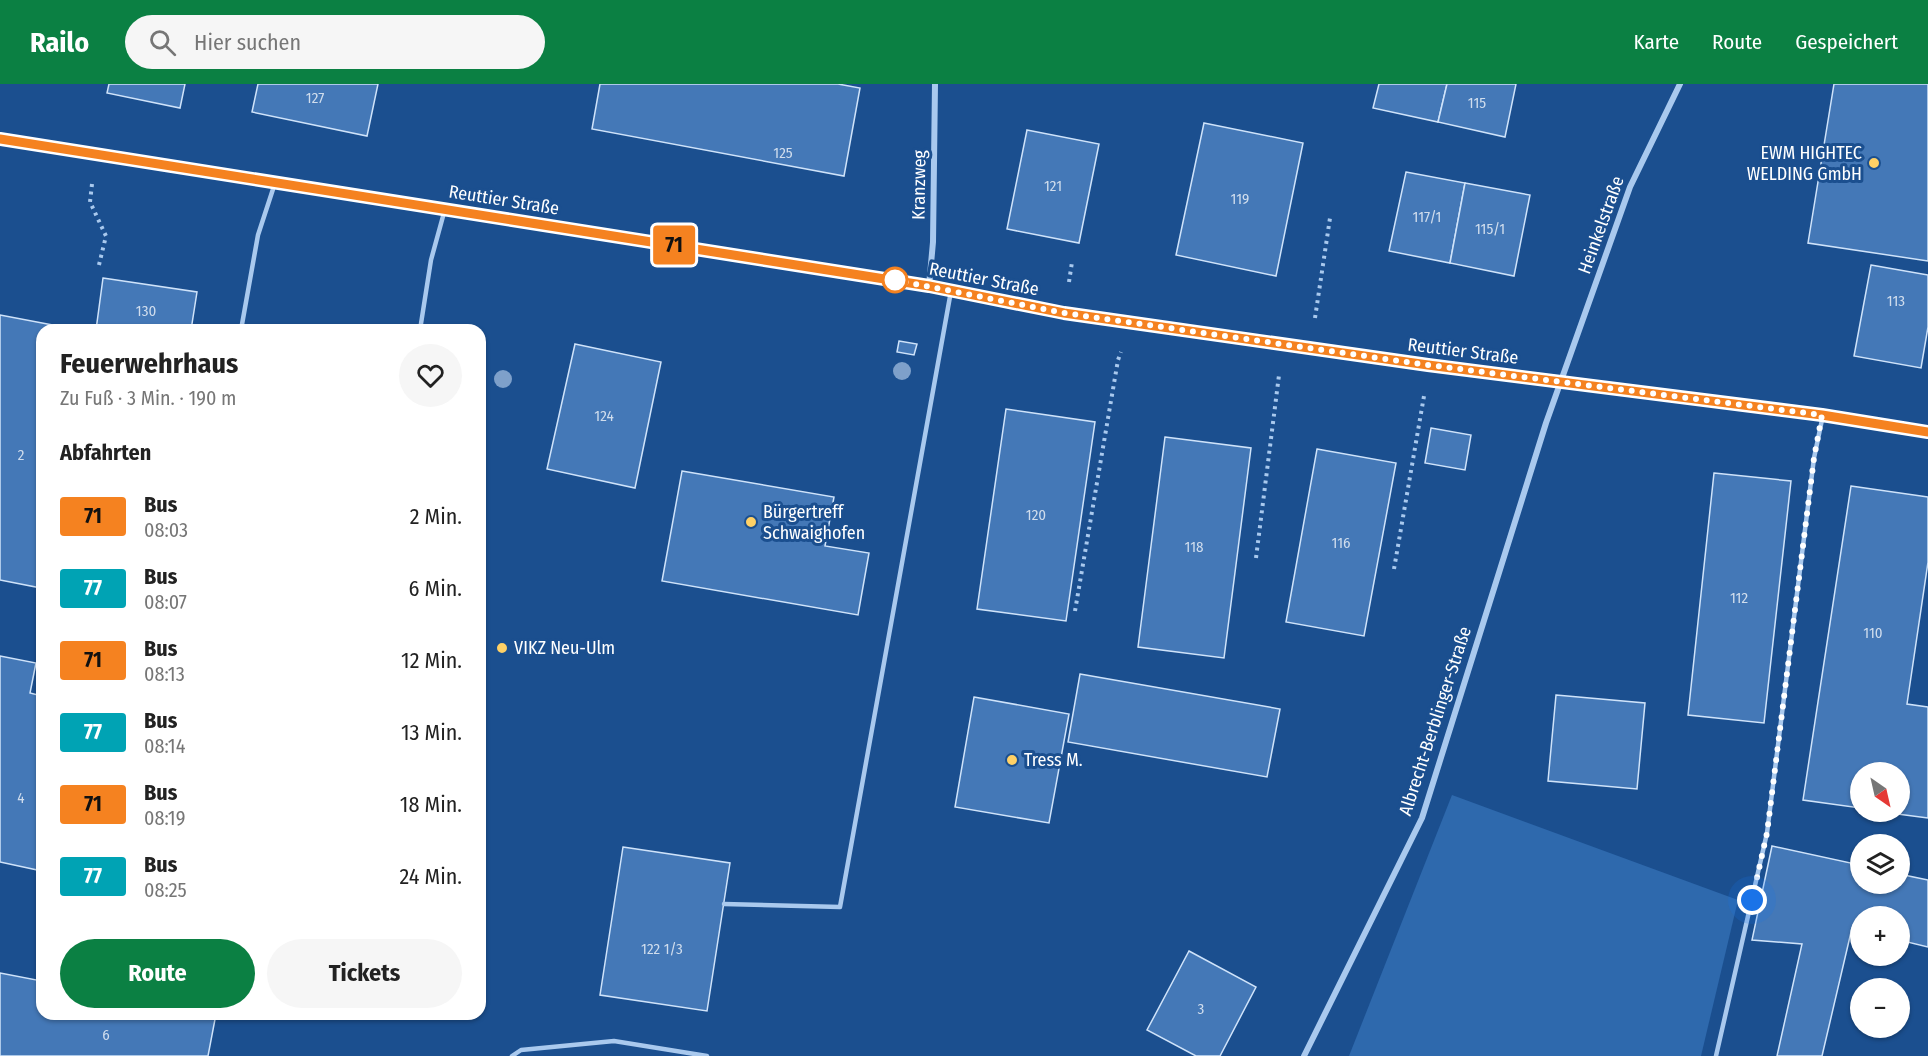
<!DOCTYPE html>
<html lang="de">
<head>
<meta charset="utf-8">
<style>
  body { margin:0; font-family:"Fira Sans Condensed",sans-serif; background:#f6f6f6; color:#222; height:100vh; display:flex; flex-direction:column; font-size:22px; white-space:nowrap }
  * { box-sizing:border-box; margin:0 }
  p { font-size:20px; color:#767676 }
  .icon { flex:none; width:33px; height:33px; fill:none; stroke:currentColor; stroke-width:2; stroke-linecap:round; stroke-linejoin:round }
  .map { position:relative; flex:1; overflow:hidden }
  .side { position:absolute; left:36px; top:240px; width:450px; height:696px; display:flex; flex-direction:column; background:#fff; border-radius:18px; box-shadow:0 2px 4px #0004 }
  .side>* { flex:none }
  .badge { padding:0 12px; border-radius:4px; font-size:21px; line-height:39px }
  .needle { width:39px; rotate:146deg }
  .tools { position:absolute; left:1850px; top:678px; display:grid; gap:12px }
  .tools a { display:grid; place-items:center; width:60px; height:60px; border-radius:50%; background:#fff; box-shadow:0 2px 4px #0004; font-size:30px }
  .you { position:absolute; width:30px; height:30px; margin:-15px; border:4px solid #fff; border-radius:50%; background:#1a73e8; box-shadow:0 0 0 9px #1a73e833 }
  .map>.badge { position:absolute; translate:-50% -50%; box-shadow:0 0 0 3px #fff }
  h2 { padding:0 24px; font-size:22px; line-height:54px }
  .round { display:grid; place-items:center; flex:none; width:63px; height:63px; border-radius:32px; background:#f6f6f6 }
  .headline { display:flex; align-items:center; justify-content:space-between; height:102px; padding:0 24px }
  h1 { font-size:28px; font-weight:700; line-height:45px }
  .action { display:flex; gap:12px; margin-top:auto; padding:12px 24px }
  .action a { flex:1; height:69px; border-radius:36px; background:#0b8043; color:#fff; font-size:24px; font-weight:700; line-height:69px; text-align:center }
  .action a+a { background:#f6f6f6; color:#222 }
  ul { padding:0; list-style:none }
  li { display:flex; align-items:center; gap:18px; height:72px; padding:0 24px }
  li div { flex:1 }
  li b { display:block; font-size:22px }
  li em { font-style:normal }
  li .badge { min-width:66px; font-weight:700; text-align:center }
  header { display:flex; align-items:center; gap:36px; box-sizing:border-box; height:84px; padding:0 30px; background:#0b8043; color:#fff }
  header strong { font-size:28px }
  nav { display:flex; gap:33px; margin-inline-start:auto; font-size:21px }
  .search { width:420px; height:54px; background:#f6f6f6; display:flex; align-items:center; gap:15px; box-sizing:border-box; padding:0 21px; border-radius:33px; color:#767676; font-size:22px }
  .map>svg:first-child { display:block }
  .green { fill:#2e69ad }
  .building { fill:#4478b7; stroke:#cfe3fa; stroke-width:1.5 }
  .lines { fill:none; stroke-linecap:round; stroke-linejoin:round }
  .path { stroke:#a9c9ee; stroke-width:4; stroke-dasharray:3 4.5; stroke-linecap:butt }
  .lane { stroke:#a9c9ee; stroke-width:4.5 }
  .street { stroke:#a9c9ee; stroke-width:6 }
  .secondary { stroke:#d6e6fa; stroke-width:12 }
  .tree { fill:#7ea0ca }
  .line-casing { stroke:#fff; stroke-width:14 }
  .line { stroke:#f58220; stroke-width:9 }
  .walk { stroke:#fff; stroke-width:6; stroke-dasharray:0 10.8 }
  .poi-dot { fill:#ffd166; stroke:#1b4f8f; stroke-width:2 }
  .stop-dot { fill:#fff; stroke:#f58220; stroke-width:3 }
  .labels { text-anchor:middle; stroke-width:6; stroke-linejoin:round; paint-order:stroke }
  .number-label { font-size:15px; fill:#d0dded }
  .poi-label { font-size:18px; fill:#fff; stroke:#1b4f8f; text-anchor:start }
  .street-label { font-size:18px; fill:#fff; stroke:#1b4f8f }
</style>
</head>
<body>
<header>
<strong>Railo</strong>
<div class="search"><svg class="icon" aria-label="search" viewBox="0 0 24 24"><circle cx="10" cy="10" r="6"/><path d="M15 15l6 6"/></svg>Hier suchen</div>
<nav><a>Karte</a><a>Route</a><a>Gespeichert</a></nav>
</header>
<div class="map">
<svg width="1928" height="972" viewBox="0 0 1928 972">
  <rect width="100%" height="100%" fill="#1b4f8f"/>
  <path class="green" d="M1452 711 1738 816 1701 972H1349Z"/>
  <g class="building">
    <path d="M109 0H185L180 24 107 9Z"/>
    <path d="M258 0H378L367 52 252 28Z"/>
    <path d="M600 0H838L860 4 844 92 592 45Z"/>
    <path d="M1379 0H1447L1438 38 1373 24Z"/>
    <path d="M1447 0H1516L1505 53 1438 38Z"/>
    <path d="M1834 0H1928V177L1808 159Z"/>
    <path d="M1204 39 1303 59 1276 192 1176 171Z"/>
    <path d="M1027 46 1099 60 1079 159 1007 145Z"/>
    <path d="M1406 88 1465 99 1450 179 1389 167Z"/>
    <path d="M1465 99 1530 111 1514 192 1450 179Z"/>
    <path d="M1871 181 1928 191V243L1921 284 1854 272Z"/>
    <path d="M103 194 197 208 191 246H96Z"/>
    <path d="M0 231 79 246H42L41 504 0 496Z"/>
    <path d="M899 257 917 260 914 271 897 268Z"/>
    <path d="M575 260 661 278 635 404 547 385Z"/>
    <path d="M1006 325 1095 338 1066 537 977 525Z"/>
    <path d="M1431 344 1471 351 1465 386 1425 379Z"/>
    <path d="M1165 353 1251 364 1224 574 1138 563Z"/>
    <path d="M1317 365 1396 379 1364 552 1286 538Z"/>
    <path d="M682 387 834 413 825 462 869 469 858 531 662 497Z"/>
    <path d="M1714 389 1791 397 1764 639 1688 631Z"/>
    <path d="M1851 402 1928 413V478L1907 620 1928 623V734L1882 728H1899V688H1860V724L1803 716Z"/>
    <path d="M0 572 36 579 30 609 42 612V638L40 649 42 650V787L0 778Z"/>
    <path d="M1080 590 1280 625 1267 693 1068 658Z"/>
    <path d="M1556 611 1645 619 1637 705 1548 697Z"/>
    <path d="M974 613 1069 630 1049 739 955 723Z"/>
    <path d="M1772 762 1860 781V800H1899V790L1928 796V863L1899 856V832H1860V846L1852 844 1822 972H1777L1802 860 1752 856Z"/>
    <path d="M623 763 730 779 707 927 600 911Z"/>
    <path d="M1189 867 1256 903 1220 972H1196L1147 946Z"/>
    <path d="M0 889 42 897V930H216L208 972H0Z"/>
  </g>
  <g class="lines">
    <g class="path">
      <path d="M92 100 90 118 106 152 98 185"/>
      <path d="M1069 198 1072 178"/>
      <path d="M1315 234 1330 134"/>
      <path d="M1256 474 1279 291"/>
      <path d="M1394 485 1424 312"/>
      <path d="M1075 527 1118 276 1121 268"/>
    </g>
    <g class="lane">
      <path d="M241 246 258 151 275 99"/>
      <path d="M420 246 431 176 445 125"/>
      <path d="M724 820 840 823 951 207"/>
      <path d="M512 972 521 966 614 957 707 972"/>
      <path d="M1716 972 1767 749 1814 374 1823 331"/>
    </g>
    <g class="street">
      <path d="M929 202 933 158 935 0"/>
      <path d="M1304 972 1422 734 1546 339 1630 103 1680 0"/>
    </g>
    <path class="secondary" d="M0 55 929 202 1064 229 1428 281 1823 331 1928 348"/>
  </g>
  <g class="tree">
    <circle cx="902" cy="287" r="9"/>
    <circle cx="503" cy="295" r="9"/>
  </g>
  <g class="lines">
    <g class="line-casing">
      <path id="line" d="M0 55 929 202 1064 229 1428 281 1822 331 1928 348"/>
    </g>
    <use href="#line" class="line"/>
    <path class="walk" d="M895 196 1064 229 1428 281 1822 331 1814 374 1767 749 1752 816"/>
  </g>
  <g class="poi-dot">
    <circle cx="1874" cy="79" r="6"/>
    <circle cx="751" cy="438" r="6"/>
    <circle cx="502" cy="564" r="6"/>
    <circle cx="1012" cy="676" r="6"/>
  </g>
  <circle class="stop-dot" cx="895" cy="196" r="12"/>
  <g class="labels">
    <g class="number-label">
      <text x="315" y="19">127</text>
      <text x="1477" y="24">115</text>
      <text x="783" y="74">125</text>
      <text x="1053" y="107">121</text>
      <text x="1240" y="120">119</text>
      <text x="1427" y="138">117/1</text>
      <text x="1490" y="150">115/1</text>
      <text x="1896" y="222">113</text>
      <text x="146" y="232">130</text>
      <text x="604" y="337">124</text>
      <text x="21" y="376">2</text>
      <text x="1036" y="436">120</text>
      <text x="1341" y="464">116</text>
      <text x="1194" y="468">118</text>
      <text x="1739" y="519">112</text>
      <text x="1873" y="554">110</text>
      <text x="21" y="719">4</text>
      <text x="662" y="870">122 1/3</text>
      <text x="1201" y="930">3</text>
      <text x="106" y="956">6</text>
    </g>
    <g class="poi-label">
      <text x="1862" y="75" text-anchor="end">EWM HIGHTEC<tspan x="1862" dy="21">WELDING GmbH</tspan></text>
      <text x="763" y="434">Bürgertreff<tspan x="763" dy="21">Schwaighofen</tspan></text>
      <text x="514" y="570">VIKZ Neu-Ulm</text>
      <text x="1024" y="682">Tress M.</text>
    </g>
    <g class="street-label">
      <text transform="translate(919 101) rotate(-89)" y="6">Kranzweg</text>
      <text transform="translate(504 116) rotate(9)" y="6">Reuttier Straße</text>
      <text transform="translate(1601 141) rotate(-70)" y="6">Heinkelstraße</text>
      <text transform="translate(984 195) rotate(11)" y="6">Reuttier Straße</text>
      <text transform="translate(1463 267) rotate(7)" y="6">Reuttier Straße</text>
      <text transform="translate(1435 637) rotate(-72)" y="6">Albrecht-Berblinger-Straße</text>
    </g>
  </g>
</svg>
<div class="tools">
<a><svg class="needle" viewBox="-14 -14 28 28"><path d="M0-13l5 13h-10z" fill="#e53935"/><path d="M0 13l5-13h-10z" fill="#767676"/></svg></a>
<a><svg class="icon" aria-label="layers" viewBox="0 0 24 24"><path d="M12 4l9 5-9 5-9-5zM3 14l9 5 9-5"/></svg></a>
<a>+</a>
<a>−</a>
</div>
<div class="you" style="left:1752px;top:816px"></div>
<b class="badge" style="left:674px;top:161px;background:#f58220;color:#111">71</b>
<section class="side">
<div class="headline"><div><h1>Feuerwehrhaus</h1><p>Zu Fuß · 3 Min. · 190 m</p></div><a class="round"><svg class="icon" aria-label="heart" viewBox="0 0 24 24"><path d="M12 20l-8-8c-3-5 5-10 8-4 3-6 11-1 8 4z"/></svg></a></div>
<h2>Abfahrten</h2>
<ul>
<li><span class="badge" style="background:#f58220;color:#111">71</span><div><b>Bus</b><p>08:03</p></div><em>2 Min.</em></li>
<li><span class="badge" style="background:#00a3b4;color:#fff">77</span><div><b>Bus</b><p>08:07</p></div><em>6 Min.</em></li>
<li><span class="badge" style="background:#f58220;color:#111">71</span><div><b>Bus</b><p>08:13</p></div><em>12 Min.</em></li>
<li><span class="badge" style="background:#00a3b4;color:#fff">77</span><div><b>Bus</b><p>08:14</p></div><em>13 Min.</em></li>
<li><span class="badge" style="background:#f58220;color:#111">71</span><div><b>Bus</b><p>08:19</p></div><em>18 Min.</em></li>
<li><span class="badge" style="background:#00a3b4;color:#fff">77</span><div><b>Bus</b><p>08:25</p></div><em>24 Min.</em></li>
</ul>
<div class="action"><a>Route</a><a>Tickets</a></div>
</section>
</div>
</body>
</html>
